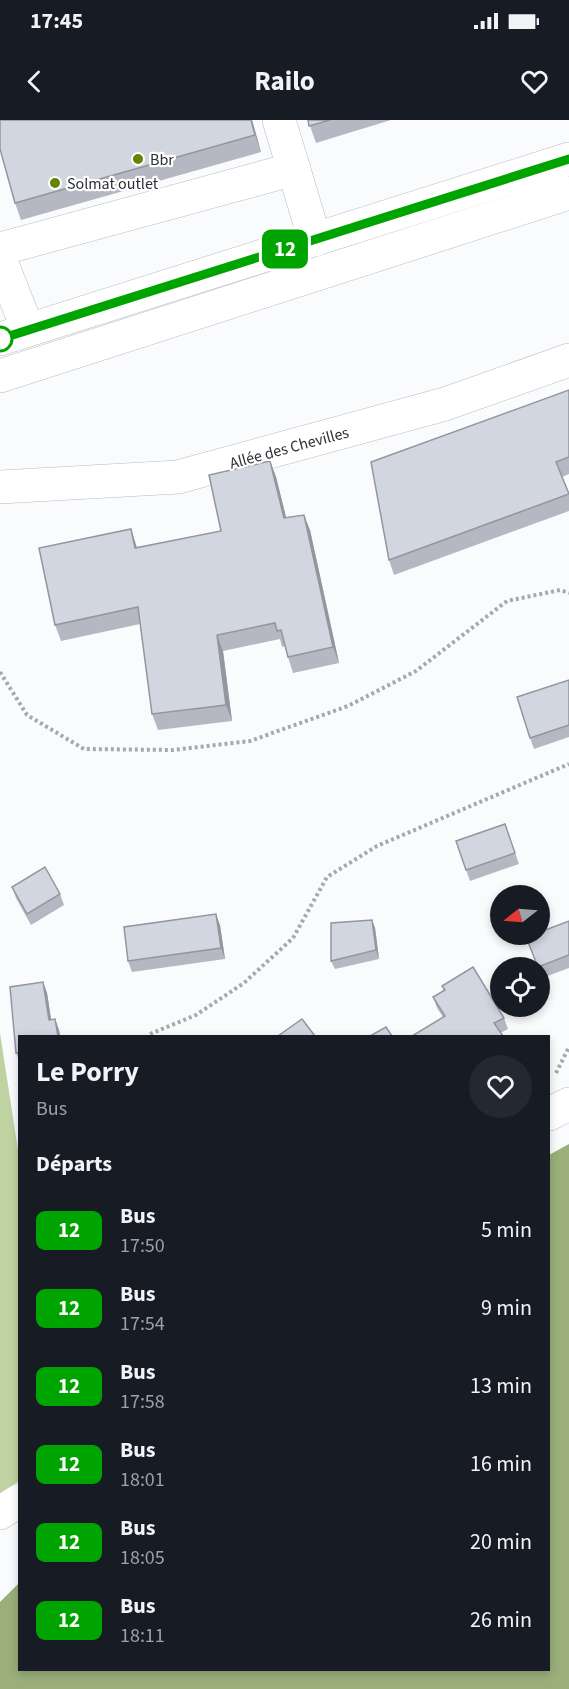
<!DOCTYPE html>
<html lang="fr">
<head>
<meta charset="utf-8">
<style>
  body { margin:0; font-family:"Source Sans 3",sans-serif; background:#242831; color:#f1f3f6; height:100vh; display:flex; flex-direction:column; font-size:22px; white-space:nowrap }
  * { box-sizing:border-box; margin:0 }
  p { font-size:20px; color:#9ea1a6 }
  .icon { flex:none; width:33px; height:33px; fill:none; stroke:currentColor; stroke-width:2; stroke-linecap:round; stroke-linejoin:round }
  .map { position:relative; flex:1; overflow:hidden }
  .details { position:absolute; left:18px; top:915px; width:532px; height:636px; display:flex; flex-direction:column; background:#171b24; border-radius:0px; box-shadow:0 3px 9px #0003 }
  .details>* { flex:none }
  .badge { padding:0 12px; border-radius:9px; font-size:21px; line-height:39px }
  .needle { width:39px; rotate:253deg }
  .fabs { position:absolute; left:490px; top:765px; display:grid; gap:12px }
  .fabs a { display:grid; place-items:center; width:60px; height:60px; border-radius:50%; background:#171b24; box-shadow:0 3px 9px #0003; font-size:30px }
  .map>.badge { position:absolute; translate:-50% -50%; box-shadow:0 0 0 3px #fff }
  h2 { padding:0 18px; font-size:22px; line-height:54px }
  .round { display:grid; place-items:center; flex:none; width:63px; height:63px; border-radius:32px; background:#242831 }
  .summary { display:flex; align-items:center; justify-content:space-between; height:102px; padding:0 18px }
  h1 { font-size:28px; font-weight:700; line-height:45px }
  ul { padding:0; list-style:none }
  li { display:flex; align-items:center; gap:18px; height:78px; padding:0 18px }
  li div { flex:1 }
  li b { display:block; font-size:22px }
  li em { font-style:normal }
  li .badge { min-width:66px; font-weight:700; text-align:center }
  .status { display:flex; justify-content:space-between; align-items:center; height:42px; padding:0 30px; background:#171b24; direction:ltr }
  .status svg { height:16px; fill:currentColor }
  header { display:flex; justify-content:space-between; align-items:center; height:78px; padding:0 18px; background:#171b24; font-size:27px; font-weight:700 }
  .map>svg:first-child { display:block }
  .green { fill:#bfd3a2 }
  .water { fill:#9baf7b }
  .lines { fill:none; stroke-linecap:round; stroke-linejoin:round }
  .minor-casing { stroke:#b6bbc5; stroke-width:34 }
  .major-casing { stroke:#b6bbc5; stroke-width:34 }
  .path { stroke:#a7a8ab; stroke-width:4; stroke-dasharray:3 3; stroke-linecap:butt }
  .minor { stroke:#fff; stroke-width:33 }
  .major { stroke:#fff; stroke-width:33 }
  .wall { fill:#b5b8c2 }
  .shaded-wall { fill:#93969e }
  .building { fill:#d2d6e1; stroke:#93969e; stroke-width:1.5 }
  .line-casing { stroke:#fff; stroke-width:14 }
  .line { stroke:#00a400; stroke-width:9 }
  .poi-dot { fill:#638502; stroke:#fff; stroke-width:2 }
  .stop-dot { fill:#fff; stroke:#00a400; stroke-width:3 }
  .labels { text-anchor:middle; stroke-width:4.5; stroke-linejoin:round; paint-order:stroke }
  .poi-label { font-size:16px; fill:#2e3034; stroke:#fff; text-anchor:start }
  .street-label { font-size:16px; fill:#2e3034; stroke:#fff }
</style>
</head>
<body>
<div class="status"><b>17:45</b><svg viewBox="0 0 49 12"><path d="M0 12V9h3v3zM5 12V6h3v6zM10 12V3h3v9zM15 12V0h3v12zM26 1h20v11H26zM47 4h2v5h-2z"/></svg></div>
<header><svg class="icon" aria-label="back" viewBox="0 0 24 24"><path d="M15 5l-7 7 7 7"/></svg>Railo<svg class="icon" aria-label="heart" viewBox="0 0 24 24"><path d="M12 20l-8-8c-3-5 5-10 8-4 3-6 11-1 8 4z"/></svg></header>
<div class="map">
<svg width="569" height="1569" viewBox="0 0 569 1569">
  <rect width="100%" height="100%" fill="#fafbfd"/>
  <path class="green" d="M0 913 20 1043 19 1361 0 1373Z"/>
  <path class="water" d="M569 1024V1569H0V1482L19 1463 20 1550H549V1035Z"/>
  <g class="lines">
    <g class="minor-casing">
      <g id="minor">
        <path d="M279 0 315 120"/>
        <path d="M0 129 294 49"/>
        <path d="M0 139 28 210"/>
        <path d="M0 367 178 357 445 284 569 240"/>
        <path d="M549 994 569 984"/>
        <path d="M0 1393 20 1380"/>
      </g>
    </g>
    <g class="major-casing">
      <g id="major">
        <path d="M0 219 569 39"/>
        <path d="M0 256 569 73"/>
      </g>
    </g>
    <g class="path">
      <path d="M0 552 27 595 84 629 173 630 250 621 348 586 416 551 507 481 560 470 569 473"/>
      <path d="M150 914 196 895 244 863 293 818 327 757 377 726 569 644"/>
      <path d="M556 953 569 927"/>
    </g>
    <use href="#minor" class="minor"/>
    <use href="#major" class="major"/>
  </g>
  <g class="wall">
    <path d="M252 0 261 32 21 100 15 83Z"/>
    <path d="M308 0H391L316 23Z"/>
    <path d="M569 270V354L562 357 569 373V391L394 455 389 440Z"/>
    <path d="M270 341 276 357 286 397 310 410 339 543 293 553 288 537 285 526 282 527 280 519 223 531 232 601 158 610 152 594 140 504 61 521 55 505 131 409 137 428 221 411Z"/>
    <path d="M569 560V617L534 629 530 618Z"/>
    <path d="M505 704 519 744 470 761 456 721Z"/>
    <path d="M12 767 60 774 64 785 31 805 16 778Z"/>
    <path d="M372 800 375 808 379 839 335 849 331 841Z"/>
    <path d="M569 801V848L542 858 540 853V848H538L526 817Z"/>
    <path d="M220 805 225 839 132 852 128 841Z"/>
    <path d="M43 862 47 873 51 900 55 899 59 910 60 916H20V942L16 933 10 867Z"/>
    <path d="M442 866 504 898 508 909 500 913 443 897 437 888 433 877 444 871Z"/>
  </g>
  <g class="shaded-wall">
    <path d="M251 0H252L261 32 255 15Z"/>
    <path d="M270 341 276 357 290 413 284 398Z"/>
    <path d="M304 395 310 410 339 543 333 527Z"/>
    <path d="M131 409 136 425 141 444 135 428Z"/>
    <path d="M217 515 223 531 232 601 226 585Z"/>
    <path d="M216 794 220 805 225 839 221 828Z"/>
    <path d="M372 800 375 808 379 839 376 830Z"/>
    <path d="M43 862 47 873 53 911 49 900Z"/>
    <path d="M55 899 59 910 60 916H58Z"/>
  </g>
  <g class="building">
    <path d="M0 0H251L255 15 15 83 0 29Z"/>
    <path d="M308 0H330L309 6Z"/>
    <path d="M569 270V337L556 342 569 374 389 440 371 342Z"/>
    <path d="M270 341 284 398 304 395 333 527 288 537 281 510 277 511 275 503 217 515 226 585 152 594 138 487 55 505 39 428 131 409 135 428 221 411 209 355Z"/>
    <path d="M569 560V605L530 618 517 577Z"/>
    <path d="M505 704 515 733 466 750 456 721Z"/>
    <path d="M45 747 60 774 27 794 12 767Z"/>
    <path d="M216 794 221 828 128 841 124 807Z"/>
    <path d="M372 800 376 830 331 841V803Z"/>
    <path d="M569 801V835L538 847 526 817 533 814H540V812Z"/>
    <path d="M473 847 504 898 494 903 503 916H412L445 896 433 877 445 870 442 866Z"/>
    <path d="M43 862 49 900 55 899 58 916H20V932L16 933 10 867Z"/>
    <path d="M302 899 315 916H278Z"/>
    <path d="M386 907 392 916H370Z"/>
  </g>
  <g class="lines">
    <g class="line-casing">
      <path id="line" d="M0 219 569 39"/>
    </g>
    <use href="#line" class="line"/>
  </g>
  <g class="poi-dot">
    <circle cx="138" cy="39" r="6"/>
    <circle cx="55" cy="63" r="6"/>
  </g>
  <circle class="stop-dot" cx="0" cy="219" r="12"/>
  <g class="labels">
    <g class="poi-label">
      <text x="150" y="45">Bbr</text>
      <text x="67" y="69">Solmat outlet</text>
    </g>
    <g class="street-label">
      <text transform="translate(289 327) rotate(-15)" y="6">Allée des Chevilles</text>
    </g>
  </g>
</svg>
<div class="fabs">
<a><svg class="needle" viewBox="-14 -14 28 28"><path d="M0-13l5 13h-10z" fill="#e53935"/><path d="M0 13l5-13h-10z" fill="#9ea1a6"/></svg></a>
<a><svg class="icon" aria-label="locate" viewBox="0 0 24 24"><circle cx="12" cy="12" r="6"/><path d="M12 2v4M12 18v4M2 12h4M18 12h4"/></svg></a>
</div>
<b class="badge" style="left:285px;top:129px;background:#00a400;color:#fff">12</b>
<section class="details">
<div class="summary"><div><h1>Le Porry</h1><p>Bus</p></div><a class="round"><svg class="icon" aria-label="heart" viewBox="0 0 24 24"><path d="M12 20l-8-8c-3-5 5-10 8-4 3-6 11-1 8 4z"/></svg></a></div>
<h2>Départs</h2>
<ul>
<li><span class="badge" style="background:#00a400;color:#fff">12</span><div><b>Bus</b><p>17:50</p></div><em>5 min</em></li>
<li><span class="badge" style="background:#00a400;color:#fff">12</span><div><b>Bus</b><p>17:54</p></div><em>9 min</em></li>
<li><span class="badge" style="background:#00a400;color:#fff">12</span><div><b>Bus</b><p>17:58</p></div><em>13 min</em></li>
<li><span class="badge" style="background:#00a400;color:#fff">12</span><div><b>Bus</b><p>18:01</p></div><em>16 min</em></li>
<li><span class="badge" style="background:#00a400;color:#fff">12</span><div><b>Bus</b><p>18:05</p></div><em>20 min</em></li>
<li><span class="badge" style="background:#00a400;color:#fff">12</span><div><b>Bus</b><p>18:11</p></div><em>26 min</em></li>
</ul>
</section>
</div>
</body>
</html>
